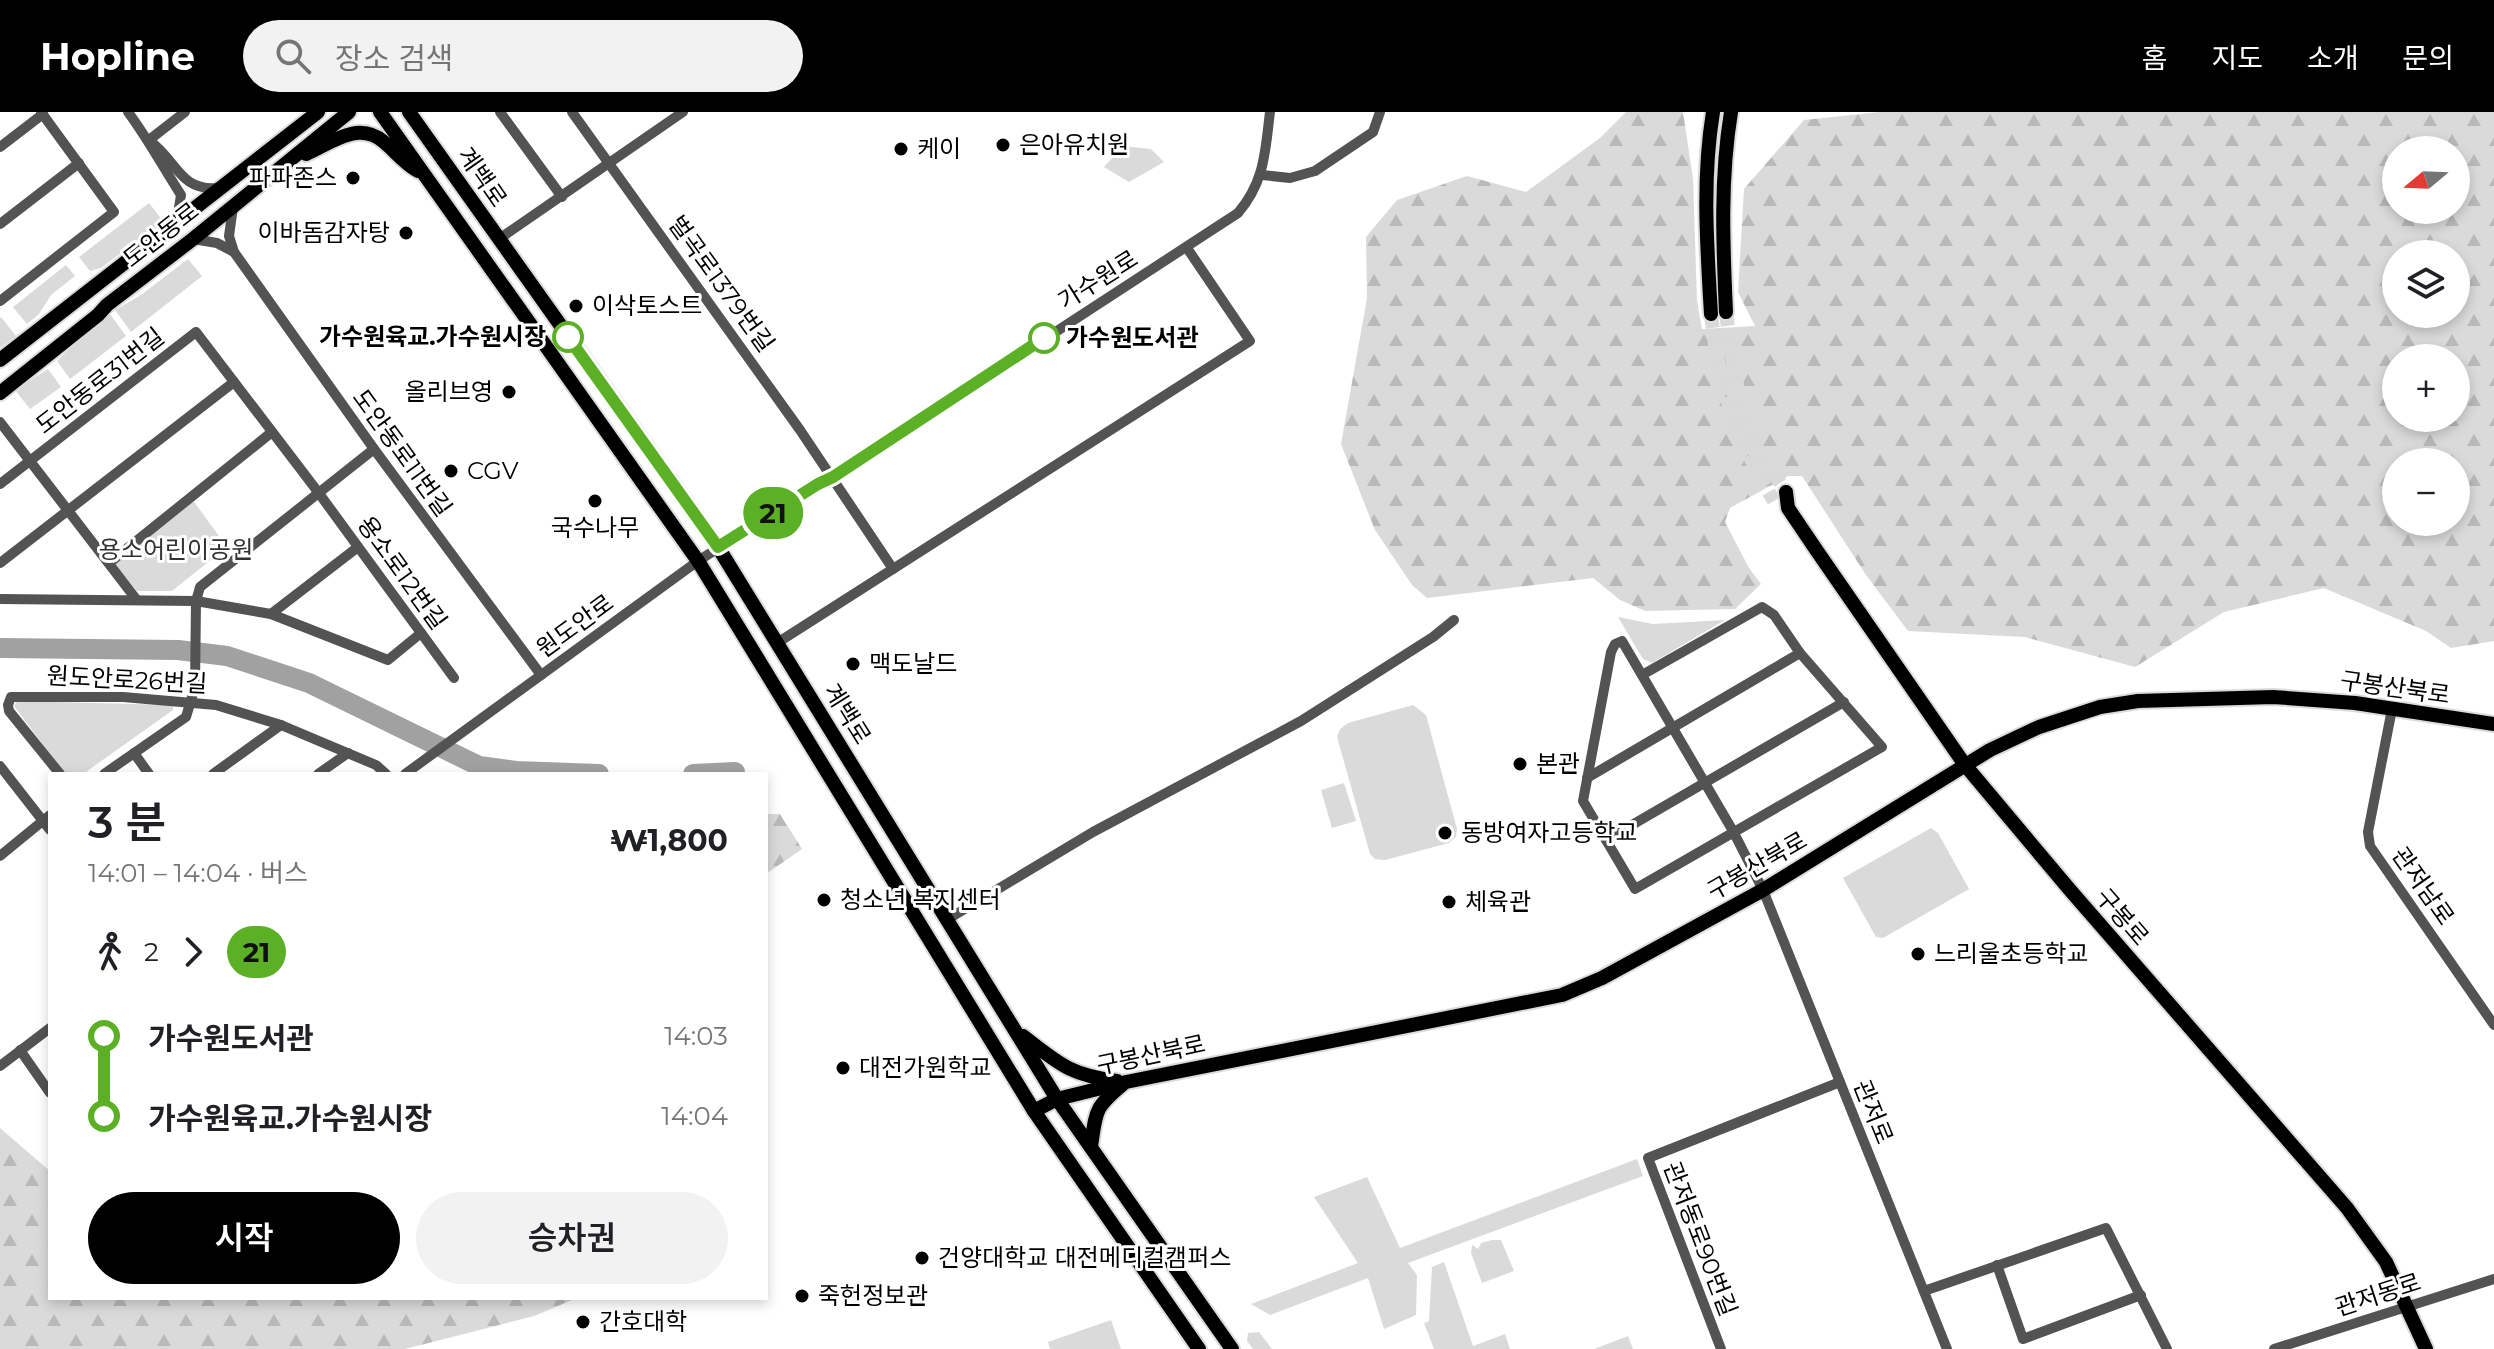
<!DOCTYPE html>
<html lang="ko">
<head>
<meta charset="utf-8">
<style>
  body { margin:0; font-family:Montserrat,"Noto Sans KR",sans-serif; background:#f2f2f2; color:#202124; height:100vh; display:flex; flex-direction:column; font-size:30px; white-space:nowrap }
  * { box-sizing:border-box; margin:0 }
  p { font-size:26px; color:#757577 }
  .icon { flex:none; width:44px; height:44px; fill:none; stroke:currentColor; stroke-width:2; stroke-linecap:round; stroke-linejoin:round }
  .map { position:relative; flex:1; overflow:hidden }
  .side { position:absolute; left:48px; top:660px; width:720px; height:528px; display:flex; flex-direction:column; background:#fff; border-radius:0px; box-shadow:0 4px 12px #0003 }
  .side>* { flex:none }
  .badge { padding:0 16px; border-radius:26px; font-size:28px; line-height:52px }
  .needle { width:52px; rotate:251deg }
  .buttons { position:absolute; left:2382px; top:24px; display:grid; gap:16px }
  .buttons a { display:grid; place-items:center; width:88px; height:88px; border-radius:50%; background:#fff; box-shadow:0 4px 12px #0003; font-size:40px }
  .map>.badge { position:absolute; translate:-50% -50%; box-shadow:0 0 0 4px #fff }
  .legs { display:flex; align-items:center; gap:12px; height:88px; padding:0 40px; font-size:26px }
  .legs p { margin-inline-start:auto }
  .headline { display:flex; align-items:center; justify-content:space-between; height:136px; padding:0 40px }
  h1 { font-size:44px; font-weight:600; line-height:60px }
  .action { display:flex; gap:16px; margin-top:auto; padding:16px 40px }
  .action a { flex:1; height:92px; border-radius:48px; background:#000; color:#fff; font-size:32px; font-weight:600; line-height:92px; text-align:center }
  .action a+a { background:#f2f2f2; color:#202124 }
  ul { padding:0 40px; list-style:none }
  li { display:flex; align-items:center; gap:28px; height:80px; font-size:30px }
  li i { display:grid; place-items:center; width:12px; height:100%; margin:0 10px; background:currentColor }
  li i::after { content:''; width:20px; height:20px; margin:-10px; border:6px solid; border-radius:50%; background:#fff }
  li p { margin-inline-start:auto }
  li:first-child i { background:linear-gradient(#0000 50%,currentColor 0) }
  li:last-child i { background:linear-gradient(currentColor 50%,#0000 0) }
  header { display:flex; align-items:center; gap:48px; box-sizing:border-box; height:112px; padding:0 40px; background:#000; color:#fff }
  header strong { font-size:38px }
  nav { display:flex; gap:44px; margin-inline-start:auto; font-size:28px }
  .search { width:560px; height:72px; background:#f2f2f2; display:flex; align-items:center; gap:20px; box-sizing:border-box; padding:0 28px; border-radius:44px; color:#757577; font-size:30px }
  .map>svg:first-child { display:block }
  .green { fill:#dadada }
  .forest { fill:url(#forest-firs); fill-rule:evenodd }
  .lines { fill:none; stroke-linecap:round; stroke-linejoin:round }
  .river { stroke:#a1a1a1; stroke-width:20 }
  .major-tunnel { stroke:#d9d9d9; stroke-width:14; stroke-dasharray:14 7; stroke-linecap:butt }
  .major-casing { stroke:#dbdbdb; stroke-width:18 }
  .minor { stroke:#535353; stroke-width:10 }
  .major { stroke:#000; stroke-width:14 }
  .line-1-casing { stroke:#fff; stroke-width:18 }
  .line-1 { stroke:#5bb025; stroke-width:12 }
  .poi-dot { fill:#000; stroke:#fff; stroke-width:3 }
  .stop-1-dot { fill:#fff; stroke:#5bb025; stroke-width:4 }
  .labels { text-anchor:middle; stroke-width:6; stroke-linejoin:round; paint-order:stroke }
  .poi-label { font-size:24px; fill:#000; stroke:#fff; text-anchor:start }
  .street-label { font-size:24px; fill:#000; stroke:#fff }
  .stop-label { font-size:24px; font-weight:bold; fill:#000; stroke:#fff; text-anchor:end }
  .park-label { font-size:24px; fill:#313131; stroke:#fff }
</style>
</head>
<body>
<header>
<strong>Hopline</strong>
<div class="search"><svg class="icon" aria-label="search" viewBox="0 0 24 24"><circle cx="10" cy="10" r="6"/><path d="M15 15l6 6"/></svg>장소 검색</div>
<nav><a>홈</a><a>지도</a><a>소개</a><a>문의</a></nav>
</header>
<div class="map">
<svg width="2494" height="1237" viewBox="0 0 2494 1237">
  <defs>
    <pattern id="forest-firs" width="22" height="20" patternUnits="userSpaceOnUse" patternTransform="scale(2)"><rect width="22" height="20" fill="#dadada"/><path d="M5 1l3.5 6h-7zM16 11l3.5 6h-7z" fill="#b9b9b9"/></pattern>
  </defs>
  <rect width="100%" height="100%" fill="#fff"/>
  <g class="green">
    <path d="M1123 34 1151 37 1164 50 1129 70 1104 55Z"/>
    <path d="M149 91 163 109 101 156 90 159 79 145Z"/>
    <path d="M188 147 202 164 131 220 115 198 141 183Z"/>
    <path d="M66 153 75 164 51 183 39 202 27 212 13 195Z"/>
    <path d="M110 202 126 224 70 267 57 249 85 221Z"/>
    <path d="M1 205 16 224 0 236V206Z"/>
    <path d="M48 257 61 275 30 297 15 278Z"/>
    <path d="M192 387 227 435 172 479H137L114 452Z"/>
    <path d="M1618 505 1653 512 1725 508 1652 551 1643 547Z"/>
    <path d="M17 589 173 593V598L83 662H65L14 594Z"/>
    <path d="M1413 593 1426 603 1457 717 1456 725 1449 731 1385 748 1375 747 1370 742 1337 625 1340 617 1348 611Z"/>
    <path d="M1344 671 1356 709 1332 716 1321 678Z"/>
    <path d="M1931 716 1938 721 1969 777 1883 826 1876 825 1843 766Z"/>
    <path d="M1637 1047 1643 1064 1408 1151 1417 1163 1416 1203 1384 1217 1368 1166 1270 1203 1251 1192 1358 1151 1314 1085 1367 1065 1400 1136Z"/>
    <path d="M1492 1128H1501L1514 1159 1482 1171 1471 1141 1472 1133 1478 1137 1481 1131Z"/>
    <path d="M1444 1150 1473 1234 1505 1222 1510 1237H1434L1424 1211 1429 1209 1432 1155Z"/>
    <path d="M1111 1208 1121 1237H1050L1048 1230Z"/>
    <path d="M1259 1220 1272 1237H1253L1247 1229 1248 1221Z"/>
    <path d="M1628 1224 1633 1237H1594Z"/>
  </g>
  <g class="forest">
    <path d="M1626 0H1683L1693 67 1697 189 1702 217 1755 214 1738 180 1744 77 1804 8 1880 0H2494V529L2451 536 2426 519 2324 476 2224 500 2135 555 2025 525 1908 519 1866 463 1802 364H1788L1730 396 1725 410 1749 456 1761 472 1735 497 1645 499 1620 488 1593 466 1427 486 1412 473 1375 418 1341 332 1367 186 1366 125 1397 88 1467 64 1526 80 1600 26ZM2396 38H2456V98H2396ZM2396 142H2456V202H2396ZM2456 246V306H2396V246ZM2396 350H2456V410H2396Z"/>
    <path d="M766 702H780L802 737 766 762Z"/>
    <path d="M0 1016 50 1059V1186H577L534 1204 405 1237H0Z"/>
  </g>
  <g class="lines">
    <g class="river">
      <path d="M0 536 178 538 227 544 309 571 479 654 516 659 599 662"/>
      <path d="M693 662 735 660"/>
    </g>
    <g class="major-tunnel">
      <path d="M1726 200C1732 247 1737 294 1758 336 1766 351 1777 365 1786 380"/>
      <path d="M1711 202C1720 279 1734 321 1774 389"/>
    </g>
    <g class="major-casing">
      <g id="major">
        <path d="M380 0 698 449 1034 999 1199 1237"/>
        <path d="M409 0 718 435 1057 987 1232 1237"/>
        <path d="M306 42C331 31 358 8 384 30 396 40 404 51 418 59"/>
        <path d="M1726 200C1723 133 1720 67 1731 0"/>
        <path d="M1711 202C1707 134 1702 67 1713 0"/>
        <path d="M0 248 318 0"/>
        <path d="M0 281 98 203 107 193 193 127 349 0"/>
        <path d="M1786 380 1788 396 1817 439 1965 653 2070 778 2347 1096 2386 1150 2426 1237"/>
        <path d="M1023 924C1059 952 1070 963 1117 969"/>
        <path d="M1034 999 1057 987 1126 970 1562 883 1602 866 1763 778 1990 638 2039 615 2100 595 2138 589 2273 585 2355 591 2494 612"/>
        <path d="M1091 1035C1096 999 1094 996 1123 972"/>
      </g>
    </g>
    <g class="minor">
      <path d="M128 0C148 27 163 55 181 83L177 108"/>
      <path d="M500 0 562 85"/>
      <path d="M572 0 800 318 893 457"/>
      <path d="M149 28 185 0"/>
      <path d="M150 29C177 49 180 79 217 76"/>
      <path d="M0 35 43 2"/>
      <path d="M1262 63 1290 66 1315 59 1373 20 1380 0"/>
      <path d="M233 95 229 124 234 140 374 337 541 563"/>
      <path d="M0 112 79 51"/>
      <path d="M193 127 217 131 234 140"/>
      <path d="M499 127 683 0"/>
      <path d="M0 189 114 100 41 0"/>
      <path d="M0 310 136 487"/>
      <path d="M0 372 196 220 318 380 454 566"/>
      <path d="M0 451 234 270"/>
      <path d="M109 451 272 320"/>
      <path d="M0 487 196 489 271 502 388 548 421 521"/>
      <path d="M271 502 358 435"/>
      <path d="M777 531 1250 229 1187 136"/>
      <path d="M1642 563 1762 495 1774 503 1800 541 1882 635 1635 777 1583 689 1611 540 1615 532 1622 529 1733 719 1763 778 1947 1237"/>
      <path d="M2392 597 2368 720 2370 734 2494 913"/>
      <path d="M134 641 149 662"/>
      <path d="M0 654 50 718"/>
      <path d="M60 662 9 599 8 593 11 585H123L216 593 281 613 376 653 386 662"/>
      <path d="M104 662 186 605 195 575 196 489 200 475 374 337"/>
      <path d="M213 662 281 613"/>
      <path d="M318 662 348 641"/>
      <path d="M405 662 698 449 818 372 833 365 1238 101C1265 69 1265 40 1270 0"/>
      <path d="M1587 666 1800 541"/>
      <path d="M1606 728 1844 590"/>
      <path d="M0 744 50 703"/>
      <path d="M948 807 1093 720 1301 609 1433 525 1454 508"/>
      <path d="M20 938 50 981"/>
      <path d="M0 954 50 916"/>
      <path d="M1997 1153 2023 1227 2141 1183"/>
      <path d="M1924 1179 2106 1116 2167 1237"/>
      <path d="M1721 1237 1648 1046 1840 970"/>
      <path d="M2274 1237 2494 1167"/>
    </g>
    <use href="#major" class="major"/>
  </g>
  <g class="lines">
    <g class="line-1-casing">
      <path id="line-1" d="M568 225 718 435 818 372 833 365 1044 226"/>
    </g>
    <use href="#line-1" class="line-1"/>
  </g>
  <g class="poi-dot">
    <circle cx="1003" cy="33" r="8"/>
    <circle cx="901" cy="37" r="8"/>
    <circle cx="353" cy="66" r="8"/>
    <circle cx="406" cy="121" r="8"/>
    <circle cx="576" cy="194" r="8"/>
    <circle cx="509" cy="280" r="8"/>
    <circle cx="451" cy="359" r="8"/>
    <circle cx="595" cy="389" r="8"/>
    <circle cx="853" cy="552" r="8"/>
    <circle cx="1520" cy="652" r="8"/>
    <circle cx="1445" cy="721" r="8"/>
    <circle cx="824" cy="788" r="8"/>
    <circle cx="1449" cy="790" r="8"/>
    <circle cx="1918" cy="842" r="8"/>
    <circle cx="843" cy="956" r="8"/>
    <circle cx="922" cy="1146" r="8"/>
    <circle cx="802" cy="1184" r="8"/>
    <circle cx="583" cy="1210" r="8"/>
  </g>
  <g class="stop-1-dot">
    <circle cx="568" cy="225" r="14"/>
    <circle cx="1044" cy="226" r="14"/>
  </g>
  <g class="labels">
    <g class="poi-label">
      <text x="1019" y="41">은아유치원</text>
      <text x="917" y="45">케이</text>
      <text x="337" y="74" text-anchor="end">파파존스</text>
      <text x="390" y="129" text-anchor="end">이바돔감자탕</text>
      <text x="592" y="202">이삭토스트</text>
      <text x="493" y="288" text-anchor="end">올리브영</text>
      <text x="467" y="367">CGV</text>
      <text x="595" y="424" text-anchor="middle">국수나무</text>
      <text x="869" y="560">맥도날드</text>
      <text x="1536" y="660">본관</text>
      <text x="1461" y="729">동방여자고등학교</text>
      <text x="840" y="796">청소년 복지센터</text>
      <text x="1465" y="798">체육관</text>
      <text x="1934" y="850">느리울초등학교</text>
      <text x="859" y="964">대전가원학교</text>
      <text x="938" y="1154">건양대학교 대전메디컬캠퍼스</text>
      <text x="818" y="1192">죽헌정보관</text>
      <text x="599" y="1218">간호대학</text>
    </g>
    <g class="street-label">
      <text transform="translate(482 65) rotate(55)" y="8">계백로</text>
      <text transform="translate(161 123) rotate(-38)" y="8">도안동로</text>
      <text transform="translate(1098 168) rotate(-32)" y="8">가수원로</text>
      <text transform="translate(721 172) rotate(54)" y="8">벌곡로1379번길</text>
      <text transform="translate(100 269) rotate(-38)" y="8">도안동로31번길</text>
      <text transform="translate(402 341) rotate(54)" y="8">도안동로11번길</text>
      <text transform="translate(402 461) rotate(54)" y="8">용소로12번길</text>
      <text transform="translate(575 514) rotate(-36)" y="8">원도안로</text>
      <text transform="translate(127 568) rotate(3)" y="8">원도안로26번길</text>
      <text transform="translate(2395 576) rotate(8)" y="8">구봉산북로</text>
      <text transform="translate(847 602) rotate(58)" y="8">계백로</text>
      <text transform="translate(1757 754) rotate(-30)" y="8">구봉산북로</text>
      <text transform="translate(2423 774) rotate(55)" y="8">관저남로</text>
      <text transform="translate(2122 805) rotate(49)" y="8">구봉로</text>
      <text transform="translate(1151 943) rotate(-12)" y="8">구봉산북로</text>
      <text transform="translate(1873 1000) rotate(68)" y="8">관저로</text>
      <text transform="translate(1700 1127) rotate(69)" y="8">관저동로90번길</text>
      <text transform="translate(2378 1183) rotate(-18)" y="8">관저동로</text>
    </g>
    <g class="stop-label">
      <text x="546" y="233">가수원육교.가수원시장</text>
      <text x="1066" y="234" text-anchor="start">가수원도서관</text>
    </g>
    <g class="park-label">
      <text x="176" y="446">용소어린이공원</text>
    </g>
  </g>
</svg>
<div class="buttons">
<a><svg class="needle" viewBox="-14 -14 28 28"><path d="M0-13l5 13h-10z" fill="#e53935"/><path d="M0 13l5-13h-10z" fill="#757577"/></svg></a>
<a><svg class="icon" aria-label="layers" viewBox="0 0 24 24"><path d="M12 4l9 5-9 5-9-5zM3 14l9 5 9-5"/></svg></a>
<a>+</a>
<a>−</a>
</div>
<b class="badge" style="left:773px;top:401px;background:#5bb025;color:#111">21</b>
<section class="side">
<div class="headline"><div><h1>3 분</h1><p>14:01 – 14:04 · 버스</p></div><b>₩1,800</b></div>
<div class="legs"><svg class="icon" aria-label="walk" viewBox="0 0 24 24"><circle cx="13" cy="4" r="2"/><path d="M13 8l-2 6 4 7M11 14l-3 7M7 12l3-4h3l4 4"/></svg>2<svg class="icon" aria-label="forward" viewBox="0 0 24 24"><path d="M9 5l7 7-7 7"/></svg><b class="badge" style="background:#5bb025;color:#111">21</b></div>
<ul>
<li><i style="color:#5bb025"></i><b>가수원도서관</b><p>14:03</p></li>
<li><i style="color:#5bb025"></i><b>가수원육교.가수원시장</b><p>14:04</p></li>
</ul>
<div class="action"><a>시작</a><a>승차권</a></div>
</section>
</div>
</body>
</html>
